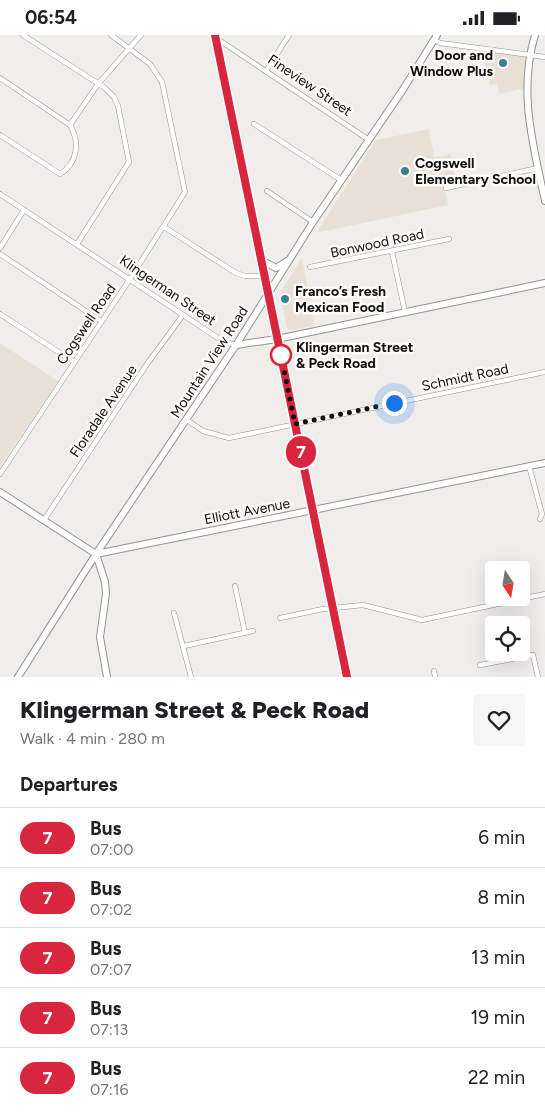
<!DOCTYPE html>
<html lang="en">
<head>
<meta charset="utf-8">
<style>
  body { margin:0; font-family:Figtree,sans-serif; background:#f6f6f6; color:#202124; height:100vh; display:flex; flex-direction:column; font-size:19px; white-space:nowrap }
  * { box-sizing:border-box; margin:0 }
  p { font-size:16px; color:#757577 }
  .icon { flex:none; width:28px; height:28px; fill:none; stroke:currentColor; stroke-width:2; stroke-linecap:round; stroke-linejoin:round }
  .map { position:relative; height:642px; overflow:hidden }
  .sheet { display:flex; flex-direction:column; background:#fff; flex:1 }
  .sheet>* { flex:none }
  .badge { padding:0 10px; border-radius:16px; font-size:18px; line-height:32px }
  .needle { width:32px; rotate:168deg }
  .tools { position:absolute; left:485px; top:526px; display:grid; gap:10px }
  .tools a { display:grid; place-items:center; width:45px; height:45px; border-radius:5px; background:#fff; box-shadow:0 5px 20px #0002; font-size:25px }
  .you { position:absolute; width:25px; height:25px; margin:-12px; border:4px solid #fff; border-radius:50%; background:#1a73e8; box-shadow:0 0 0 8px #1a73e833 }
  .map>.badge { position:absolute; translate:-50% -50%; box-shadow:0 0 0 2px #fff }
  h2 { padding:0 20px; font-size:19px; line-height:45px }
  .round { display:grid; place-items:center; flex:none; width:52px; height:52px; border-radius:5px; background:#f6f6f6 }
  .summary { display:flex; align-items:center; justify-content:space-between; height:85px; padding:0 20px }
  h1 { font-size:24px; font-weight:800; line-height:38px }
  ul { padding:0; list-style:none }
  li { display:flex; align-items:center; gap:15px; height:60px; padding:0 20px; border-top:1px solid #e0e0e0 }
  li div { flex:1 }
  li b { display:block; font-size:19px }
  li em { font-style:normal }
  li .badge { min-width:55px; font-weight:700; text-align:center }
  .status { display:flex; justify-content:space-between; align-items:center; height:35px; padding:0 25px; background:#fff; direction:ltr }
  .status svg { height:14px; fill:currentColor }
  .map>svg:first-child { display:block }
  .built { fill:#e7e0d7 }
  .lines { fill:none; stroke-linecap:round; stroke-linejoin:round }
  .street-casing { stroke:#94928f; stroke-width:5.5 }
  .secondary-casing { stroke:#94928f; stroke-width:8 }
  .street { stroke:#fff; stroke-width:4.5 }
  .secondary { stroke:#fff; stroke-width:6 }
  .line-casing { stroke:#fff; stroke-width:11 }
  .line { stroke:#d7263d; stroke-width:8 }
  .walk { stroke:#0e0e0d; stroke-width:5; stroke-dasharray:0 9 }
  .poi-dot { fill:#3b808d; stroke:#fdfbf8; stroke-width:2 }
  .stop-dot { fill:#fff; stroke:#d7263d; stroke-width:2.5 }
  .labels { text-anchor:middle; stroke-width:5; stroke-linejoin:round; paint-order:stroke }
  .poi-label { font-size:14px; font-weight:bold; fill:#0e0e0d; stroke:#fdfbf8; text-anchor:start }
  .street-label { font-size:14px; fill:#0e0e0d; stroke:#fdfbf8 }
  .stop-label { font-size:14px; font-weight:bold; fill:#0e0e0d; stroke:#fdfbf8; text-anchor:start }
</style>
</head>
<body>
<div class="status"><b>06:54</b><svg viewBox="0 0 49 12"><path d="M0 12V9h3v3zM5 12V6h3v6zM10 12V3h3v9zM15 12V0h3v12zM26 1h20v11H26zM47 4h2v5h-2z"/></svg></div>
<div class="map">
<svg width="545" height="642" viewBox="0 0 545 642">
  <rect width="100%" height="100%" fill="#f0eeeb"/>
  <g class="built">
    <path d="M481 14 528 21 525 53 499 59 497 49 490 50Z"/>
    <path d="M429 94 434 122 450 119 457 150 444 153 448 170 316 198 376 105Z"/>
    <path d="M302 223 314 291 290 295 287 293 280 258Z"/>
    <path d="M0 308 58 346 0 431Z"/>
  </g>
  <g class="lines">
    <g class="street-casing">
      <g id="street">
        <path d="M23 0 105 53 114 62 118 71 129 127 77 209"/>
        <path d="M216 3 369 105"/>
        <path d="M434 5 440 8 545 22"/>
        <path d="M266 36 289 0"/>
        <path d="M0 43 70 90"/>
        <path d="M254 89 341 145"/>
        <path d="M0 100 60 139C78 128 80 107 70 90L98 49 141 0"/>
        <path d="M446 153 538 133"/>
        <path d="M267 156 313 187"/>
        <path d="M0 159 224 307 236 310"/>
        <path d="M164 192 236 238 245 241H265"/>
        <path d="M0 213 24 175"/>
        <path d="M392 217 405 277"/>
        <path d="M0 219 101 286"/>
        <path d="M310 232 449 204"/>
        <path d="M0 279 74 327"/>
        <path d="M187 385 203 396 229 403 545 337"/>
        <path d="M529 431 542 479 540 484"/>
        <path d="M0 439 130 244 185 157 162 47 150 29 111 0"/>
        <path d="M44 485 147 329 183 280"/>
        <path d="M235 551 245 598"/>
        <path d="M174 578 191 642"/>
        <path d="M280 583 323 574 363 570 422 585 545 559"/>
        <path d="M184 611 253 596"/>
        <path d="M480 630 533 620 538 642"/>
        <path d="M434 636 435 642"/>
      </g>
    </g>
    <g class="secondary-casing">
      <g id="secondary">
        <path d="M215 0 347 642"/>
        <path d="M535 0C518 56 533 110 545 166"/>
        <path d="M261 225 276 233 287 226"/>
        <path d="M236 310 277 304 545 248"/>
        <path d="M0 457 96 519 545 428"/>
        <path d="M96 519 105 547 106 559 100 602 107 642"/>
        <path d="M18 642 96 519 236 310 313 187 402 56 437 0"/>
      </g>
    </g>
    <use href="#street" class="street"/>
    <use href="#secondary" class="secondary"/>
  </g>
  <g class="lines">
    <g class="line-casing">
      <path id="line" d="M215 0 347 642"/>
    </g>
    <use href="#line" class="line"/>
    <path class="walk" d="M281 320 295 389 394 368"/>
  </g>
  <g class="poi-dot">
    <circle cx="503" cy="28" r="5"/>
    <circle cx="405" cy="136" r="5"/>
    <circle cx="285" cy="264" r="5"/>
  </g>
  <circle class="stop-dot" cx="281" cy="320" r="10"/>
  <g class="labels">
    <g class="poi-label">
      <text x="493" y="25" text-anchor="end">Door and<tspan x="493" dy="16">Window Plus</tspan></text>
      <text x="415" y="133">Cogswell<tspan x="415" dy="16">Elementary School</tspan></text>
      <text x="295" y="261">Franco’s Fresh<tspan x="295" dy="16">Mexican Food</tspan></text>
    </g>
    <g class="street-label">
      <text transform="translate(310 50) rotate(34)" y="5">Fineview Street</text>
      <text transform="translate(377 208) rotate(-12)" y="5">Bonwood Road</text>
      <text transform="translate(168 255) rotate(34)" y="5">Klingerman Street</text>
      <text transform="translate(86 289) rotate(-56)" y="5">Cogswell Road</text>
      <text transform="translate(209 327) rotate(-57)" y="5">Mountain View Road</text>
      <text transform="translate(465 342) rotate(-12)" y="5">Schmidt Road</text>
      <text transform="translate(103 376) rotate(-56)" y="5">Floradale Avenue</text>
      <text transform="translate(247 476) rotate(-11)" y="5">Elliott Avenue</text>
    </g>
    <g class="stop-label">
      <text x="296" y="317">Klingerman Street<tspan x="296" dy="16">&amp; Peck Road</tspan></text>
    </g>
  </g>
</svg>
<div class="tools">
<a><svg class="needle" viewBox="-14 -14 28 28"><path d="M0-13l5 13h-10z" fill="#e53935"/><path d="M0 13l5-13h-10z" fill="#757577"/></svg></a>
<a><svg class="icon" aria-label="locate" viewBox="0 0 24 24"><circle cx="12" cy="12" r="6"/><path d="M12 2v4M12 18v4M2 12h4M18 12h4"/></svg></a>
</div>
<div class="you" style="left:394px;top:368px"></div>
<b class="badge" style="left:301px;top:417px;background:#d7263d;color:#fff">7</b>
</div>
<section class="sheet">
<div class="summary"><div><h1>Klingerman Street &amp; Peck Road</h1><p>Walk · 4 min · 280 m</p></div><a class="round"><svg class="icon" aria-label="heart" viewBox="0 0 24 24"><path d="M12 20l-8-8c-3-5 5-10 8-4 3-6 11-1 8 4z"/></svg></a></div>
<h2>Departures</h2>
<ul>
<li><span class="badge" style="background:#d7263d;color:#fff">7</span><div><b>Bus</b><p>07:00</p></div><em>6 min</em></li>
<li><span class="badge" style="background:#d7263d;color:#fff">7</span><div><b>Bus</b><p>07:02</p></div><em>8 min</em></li>
<li><span class="badge" style="background:#d7263d;color:#fff">7</span><div><b>Bus</b><p>07:07</p></div><em>13 min</em></li>
<li><span class="badge" style="background:#d7263d;color:#fff">7</span><div><b>Bus</b><p>07:13</p></div><em>19 min</em></li>
<li><span class="badge" style="background:#d7263d;color:#fff">7</span><div><b>Bus</b><p>07:16</p></div><em>22 min</em></li>
</ul>
</section>
</body>
</html>
